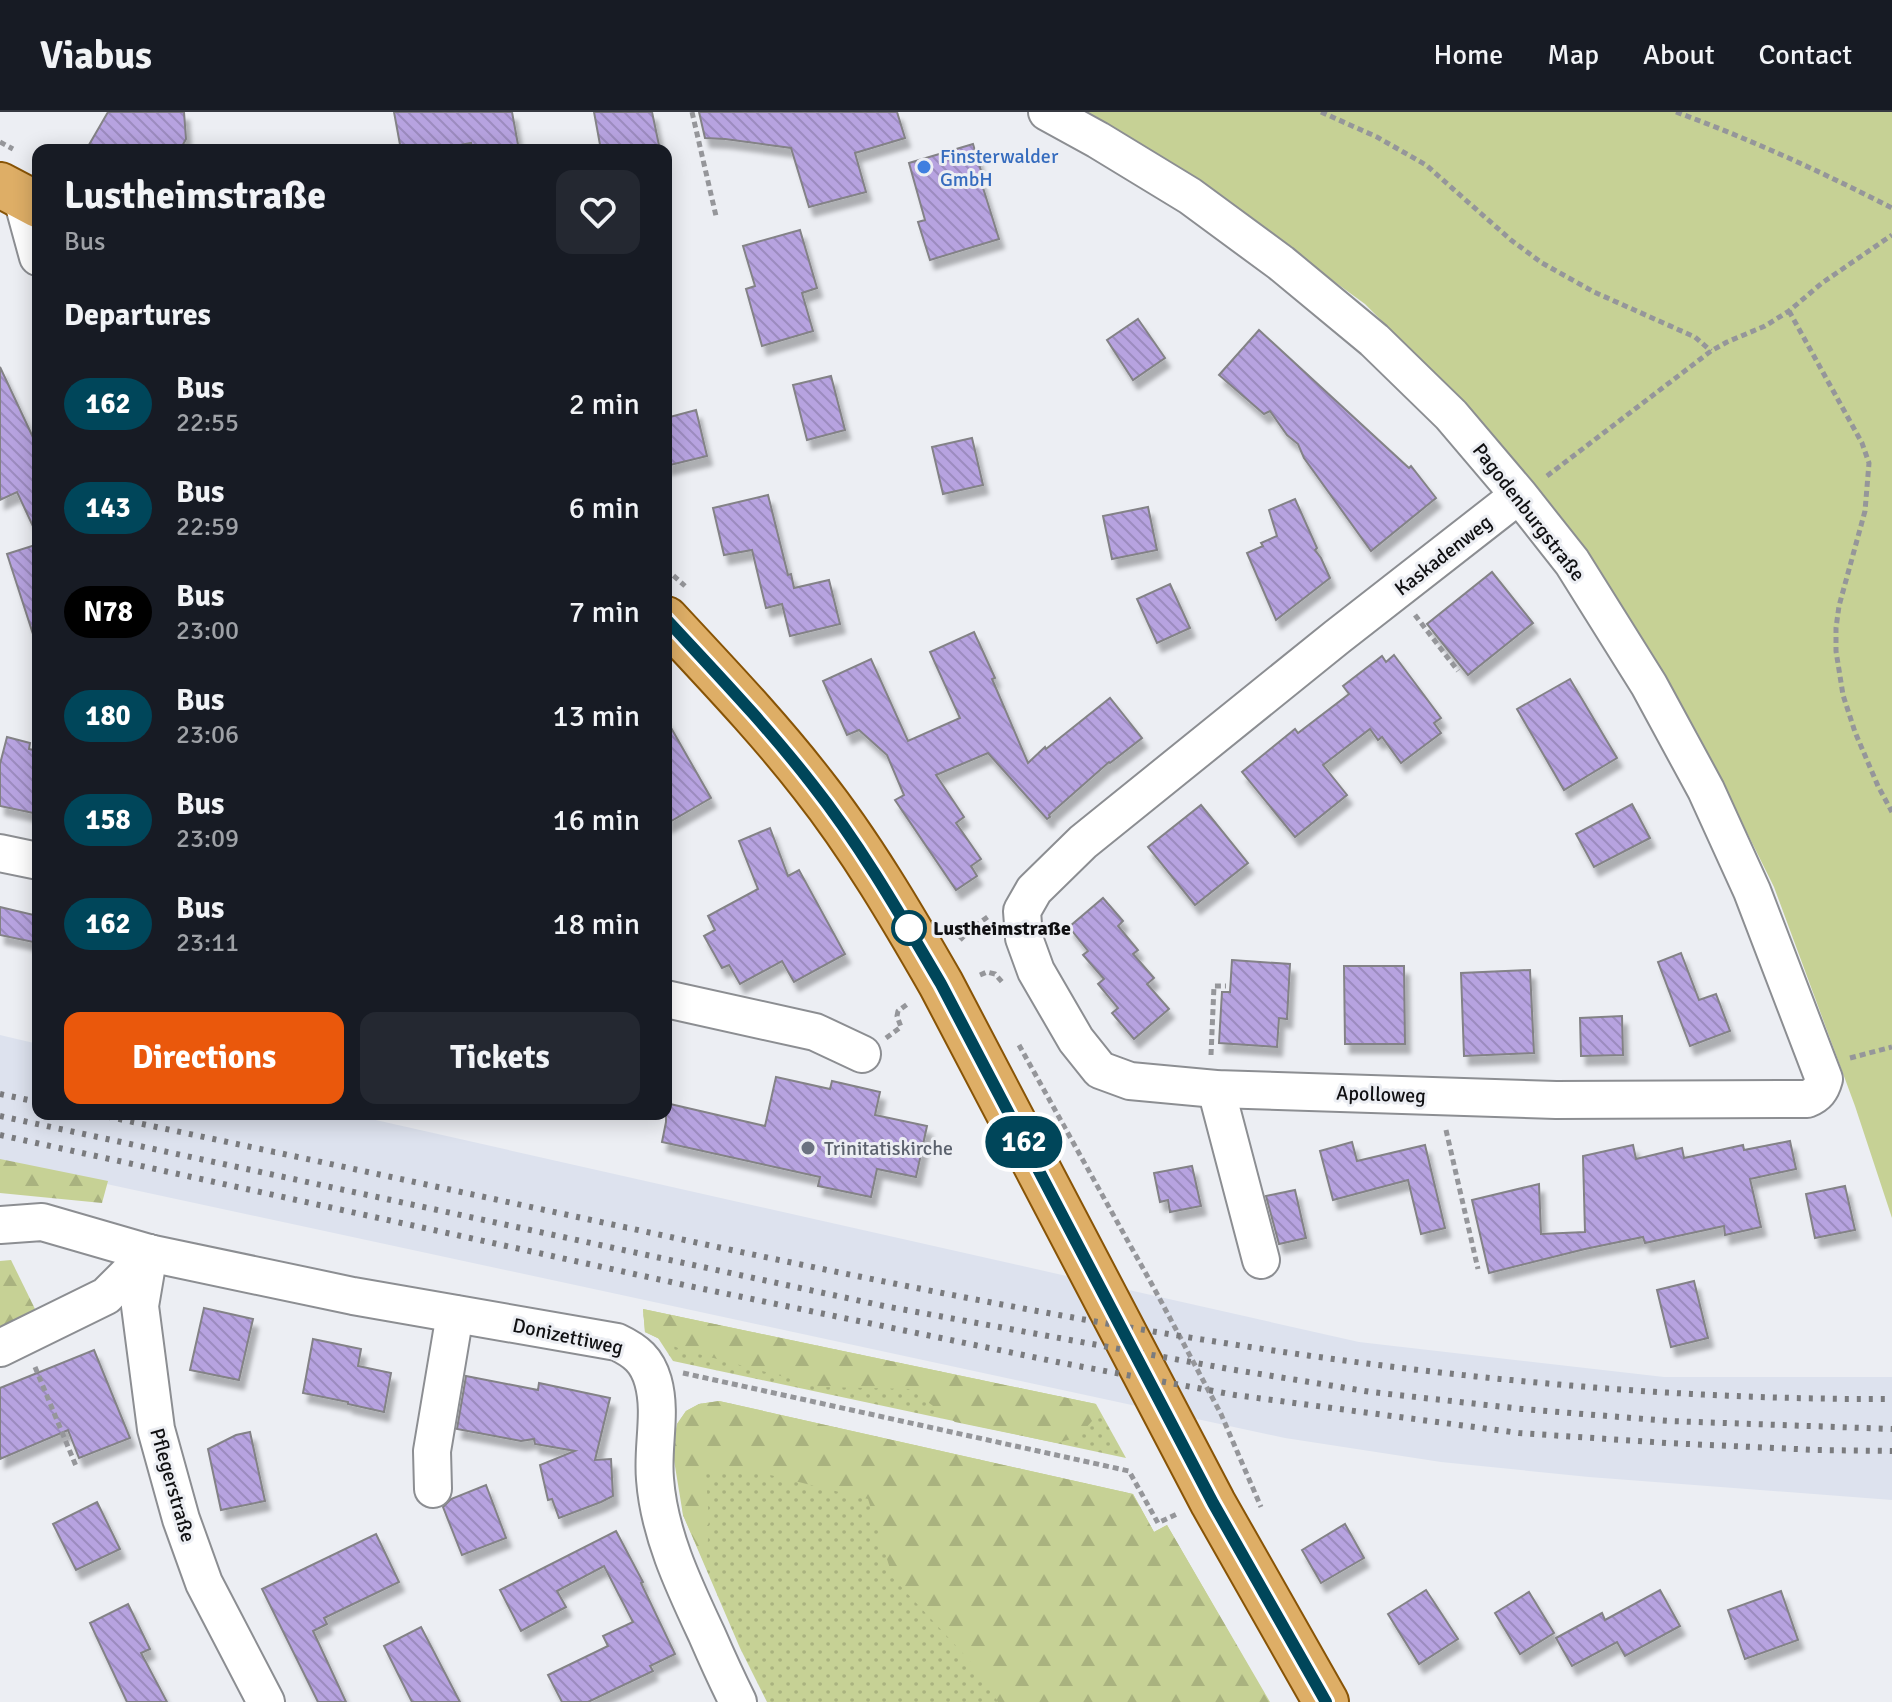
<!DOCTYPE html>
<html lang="en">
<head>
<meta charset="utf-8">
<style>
  body { margin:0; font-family:Signika,sans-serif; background:#242831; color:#f1f3f6; height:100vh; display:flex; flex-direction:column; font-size:30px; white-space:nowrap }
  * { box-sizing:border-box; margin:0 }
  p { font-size:26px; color:#9ea1a6 }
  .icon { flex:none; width:44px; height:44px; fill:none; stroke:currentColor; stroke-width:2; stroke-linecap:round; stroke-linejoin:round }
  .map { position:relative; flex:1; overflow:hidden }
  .sheet { position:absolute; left:32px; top:32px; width:640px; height:976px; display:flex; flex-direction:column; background:#171b24; border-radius:16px; box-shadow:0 4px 20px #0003 }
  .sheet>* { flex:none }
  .badge { padding:0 16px; border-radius:26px; font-size:28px; line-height:52px }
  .map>.badge { position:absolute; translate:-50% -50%; box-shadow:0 0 0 4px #fff }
  h2 { padding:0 32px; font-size:30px; line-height:72px }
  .round { display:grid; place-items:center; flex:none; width:84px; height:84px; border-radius:16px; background:#242831 }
  .head { display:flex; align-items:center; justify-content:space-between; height:136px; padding:0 32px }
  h1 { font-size:38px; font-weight:700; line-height:60px }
  .action { display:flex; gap:16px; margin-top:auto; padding:16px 32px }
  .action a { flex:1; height:92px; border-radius:16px; background:#ea580c; color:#fff; font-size:32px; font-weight:700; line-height:92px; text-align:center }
  .action a+a { background:#242831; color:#f1f3f6 }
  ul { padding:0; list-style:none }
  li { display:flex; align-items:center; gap:24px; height:104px; padding:0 32px }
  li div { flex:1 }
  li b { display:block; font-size:30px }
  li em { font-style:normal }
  li .badge { min-width:88px; font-weight:700; text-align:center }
  header { display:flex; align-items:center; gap:48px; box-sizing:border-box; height:112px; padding:0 40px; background:#171b24; border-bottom:2px solid #363941 }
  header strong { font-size:38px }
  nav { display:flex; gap:44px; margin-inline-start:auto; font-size:28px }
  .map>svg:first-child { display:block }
  .built { fill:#dde2ee }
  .grass { fill:url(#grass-dots) }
  .forest { fill:url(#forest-firs) }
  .park { fill:#c6d195 }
  .building { fill:url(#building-back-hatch); stroke:#838286; stroke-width:2; filter:url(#shadow) }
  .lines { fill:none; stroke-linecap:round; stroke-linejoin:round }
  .minor-casing { stroke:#8c8e92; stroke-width:40 }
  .major-casing { stroke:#885406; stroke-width:48 }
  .path { stroke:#95969a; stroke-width:5; stroke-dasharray:6 4; stroke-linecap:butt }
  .minor { stroke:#fff; stroke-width:36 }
  .major { stroke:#deae66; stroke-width:44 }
  .rail { stroke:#7a7b7e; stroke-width:6; stroke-dasharray:4 8; stroke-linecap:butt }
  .line-casing { stroke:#fff; stroke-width:18 }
  .line { stroke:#00465a; stroke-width:12 }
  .shop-dot { fill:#3f7fe0; stroke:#eceef3; stroke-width:3 }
  .stop-dot { fill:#fff; stroke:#00465a; stroke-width:4 }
  .worship-dot { fill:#6b7280; stroke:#eceef3; stroke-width:3 }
  .labels { text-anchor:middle; stroke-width:6; stroke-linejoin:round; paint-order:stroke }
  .shop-label { font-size:20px; fill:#366cbe; stroke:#eceef3; text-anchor:start }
  .street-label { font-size:20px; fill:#101012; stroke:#eceef3 }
  .stop-label { font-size:20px; font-weight:bold; fill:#101012; stroke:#eceef3; text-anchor:start }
  .worship-label { font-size:20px; fill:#5b616d; stroke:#eceef3; text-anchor:start }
</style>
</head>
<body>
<header>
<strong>Viabus</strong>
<nav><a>Home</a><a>Map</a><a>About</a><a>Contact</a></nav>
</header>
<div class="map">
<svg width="1892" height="1590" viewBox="0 0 1892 1590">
  <defs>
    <pattern id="grass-dots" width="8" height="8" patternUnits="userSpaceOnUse" patternTransform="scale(2)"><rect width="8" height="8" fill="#c6d195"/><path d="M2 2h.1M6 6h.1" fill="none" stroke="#a9b27f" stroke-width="1.8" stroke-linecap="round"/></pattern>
    <pattern id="forest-firs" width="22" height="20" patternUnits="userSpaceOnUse" patternTransform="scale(2)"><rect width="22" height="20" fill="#c6d195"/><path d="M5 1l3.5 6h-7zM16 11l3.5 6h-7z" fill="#a9b27f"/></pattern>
    <pattern id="building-back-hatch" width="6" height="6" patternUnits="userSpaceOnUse" patternTransform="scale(2)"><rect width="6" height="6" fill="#b7a3e0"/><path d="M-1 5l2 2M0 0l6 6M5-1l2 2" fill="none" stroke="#9c8bbf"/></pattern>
    <filter id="shadow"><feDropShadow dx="5" dy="9" stdDeviation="2" flood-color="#0004"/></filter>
  </defs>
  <rect width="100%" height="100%" fill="#eceef3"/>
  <path class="built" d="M0 923 38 932V1002H349L1359 1230 1664 1265H1892V1388L1589 1365 1441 1350 1285 1326 0 1049Z"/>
  <g class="grass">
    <path d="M643 1197 1096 1292 1126 1346 673 1249 658 1226 645 1220Z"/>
    <path d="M719 1289 1133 1382 1154 1420 1167 1413 1269 1590H767L740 1536 683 1403 677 1312 686 1299 699 1292Z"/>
  </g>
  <g class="forest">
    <path d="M0 1047 108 1069 102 1091 0 1081Z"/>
    <path d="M11 1148 36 1199 0 1218V1149Z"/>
    <path d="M643 1197 1096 1292 1092 1309 1078 1325 1057 1331 955 1310 910 1277 822 1275 680 1237 645 1220Z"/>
    <path d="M719 1289 1133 1382 1154 1420 1167 1413 1270 1590H998L983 1563 893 1466 868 1387 766 1362H706L709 1412 706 1455 683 1403 672 1336 677 1312 686 1299 699 1292Z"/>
  </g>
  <path class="park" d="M1080 0H1892V1106L1855 994 1774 775 1697 620 1574 423 1527 364 1471 299 1365 192 1189 64Z"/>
  <g class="building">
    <path d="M108 0H184L186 27 180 38H86Z"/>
    <path d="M394 0H512L519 38H472L471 31 434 38H401Z"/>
    <path d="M594 0H652L660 38H601Z"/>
    <path d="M699 0H897L905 26 855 41 866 80 809 95 791 36 725 27 705 26Z"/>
    <path d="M973 32 982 62 979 63 999 127 930 148 918 110 925 108 909 51Z"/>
    <path d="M800 118 817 176 802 181 813 219 762 234 746 177 755 174 743 134Z"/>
    <path d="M1138 207 1165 246 1133 268 1107 228Z"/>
    <path d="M1259 218 1409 356 1411 354 1436 386 1371 439 1304 346 1298 332 1287 323 1270 299 1264 302 1219 263Z"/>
    <path d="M0 255 38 336V425L17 380 0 388Z"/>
    <path d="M831 264 845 318 807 328 793 273Z"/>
    <path d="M696 298 707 344 666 354V306Z"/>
    <path d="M972 326 983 373 943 382 932 335Z"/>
    <path d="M768 383 788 463 791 462 794 476 829 468 840 512 790 524 782 492 766 496 752 438 724 443 713 396Z"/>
    <path d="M1295 387 1317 436 1315 438 1321 446 1330 466 1276 508 1247 441 1263 434 1261 431 1277 424 1269 398Z"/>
    <path d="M1148 395 1157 438 1112 447 1103 404Z"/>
    <path d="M38 432V521L33 522 7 442Z"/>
    <path d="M1492 460 1533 511 1468 563 1427 512Z"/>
    <path d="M1170 472 1190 516 1157 531 1137 487Z"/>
    <path d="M974 520 995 566 992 567 1028 651 1045 635 1046 637 1110 586 1142 626 1110 651 1109 650 1049 703 1050 705 1047 707 988 641 936 663 964 705 956 711 981 747 971 754 977 764 956 778 895 688 904 683 887 643 859 618 847 623 823 569 871 547 908 629 960 606 930 540Z"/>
    <path d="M1394 543 1441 606 1434 611 1441 621 1401 651 1382 625 1378 628 1370 617 1323 653 1347 683 1295 725 1242 660 1295 617 1298 621 1349 582 1343 574 1382 544 1386 550Z"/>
    <path d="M1570 567 1617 646 1564 678 1517 597Z"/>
    <path d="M666 607 711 686 666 712Z"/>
    <path d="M7 625 30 631 29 637 38 639V702L0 694V652Z"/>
    <path d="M1632 692 1650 726 1594 755 1576 722Z"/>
    <path d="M1201 693 1248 751 1195 793 1148 735Z"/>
    <path d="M770 716 788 764 799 758 845 842 794 870 782 849 740 872 729 853 722 856 704 824 715 818 708 804 758 777 739 729Z"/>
    <path d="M1103 786 1123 809 1118 814 1138 838 1133 842 1154 866 1147 872 1169 897 1134 927 1112 901 1118 896 1098 872 1104 867 1083 843 1088 839 1069 815Z"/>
    <path d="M0 795 38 804V831L0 823Z"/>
    <path d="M1681 841 1699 888 1716 882 1730 919 1690 934 1658 850Z"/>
    <path d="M1232 848 1290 852 1287 907 1279 906 1277 935 1219 931 1222 880H1230Z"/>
    <path d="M1344 854H1404L1405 932H1345Z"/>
    <path d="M1530 858 1534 941 1464 944 1461 861Z"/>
    <path d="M1622 904 1623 943 1581 944 1580 906Z"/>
    <path d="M776 965 830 977 832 969 880 980 875 1003 927 1014 916 1065 877 1057 871 1085 818 1074 820 1065 662 1030 666 1010V991L765 1014Z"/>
    <path d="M1790 1029 1796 1057 1750 1067 1761 1115 1725 1123 1724 1114 1645 1131 1643 1125 1585 1137 1489 1161 1472 1088 1539 1072 1541 1122 1585 1120 1583 1044 1633 1033 1636 1047 1682 1036 1684 1046 1743 1033 1744 1038Z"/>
    <path d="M1352 1030 1357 1049 1425 1033 1445 1116 1421 1122 1408 1068 1333 1088 1320 1039Z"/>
    <path d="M1192 1054 1201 1094 1170 1100 1168 1088 1160 1090 1154 1061Z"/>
    <path d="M1845 1074 1855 1118 1815 1126 1806 1082Z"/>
    <path d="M1295 1078 1306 1126 1279 1132 1266 1084Z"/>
    <path d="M1694 1169 1708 1226 1671 1235 1657 1178Z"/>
    <path d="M204 1196 253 1207 239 1268 190 1258Z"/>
    <path d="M313 1227 361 1237 358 1254 391 1261 384 1300 348 1292V1290L303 1281Z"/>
    <path d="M94 1238 130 1326 79 1346 68 1318 0 1347V1276Z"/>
    <path d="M466 1264 538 1278 539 1271 610 1286 595 1348 611 1347 613 1384 601 1390 559 1406 552 1387 548 1388 540 1353 575 1339 535 1332 534 1327 521 1329 457 1317Z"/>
    <path d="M250 1320 265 1389 221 1398 208 1337 236 1323Z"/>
    <path d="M486 1373 506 1426 462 1443 443 1395 451 1387Z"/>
    <path d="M97 1390 120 1437 76 1458 53 1412Z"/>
    <path d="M1345 1412 1364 1446 1321 1471 1302 1438Z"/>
    <path d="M616 1419 643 1470 641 1471 675 1542 650 1554 653 1559 588 1590H562L548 1563 608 1534 603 1524 633 1510 604 1454 557 1479 566 1495 521 1519 500 1478Z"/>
    <path d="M376 1422 399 1470 324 1506 327 1512 313 1519 346 1590H318L262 1477Z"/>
    <path d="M1426 1478 1458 1527 1419 1552 1388 1502Z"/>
    <path d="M1660 1478 1680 1514 1625 1544 1617 1530 1572 1554 1556 1526 1602 1501 1605 1508Z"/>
    <path d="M1781 1479 1798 1528 1745 1547 1728 1498Z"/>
    <path d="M1529 1480 1554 1521 1520 1542 1495 1501Z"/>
    <path d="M128 1492 150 1537 141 1541 167 1590H127L90 1511Z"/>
    <path d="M421 1515 460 1590H412L384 1534Z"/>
  </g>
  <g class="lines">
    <g class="minor-casing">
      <g id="minor">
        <path d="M1047 0 1098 28 1190 84 1281 151 1374 228 1451 303 1519 383 1572 450 1649 573 1706 678 1752 779 1824 967C1821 978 1817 983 1807 987L1556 988 1216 977 1130 969 1100 958 1076 928 1036 859 1024 826 1022 799 1034 778 1083 730 1337 525 1519 383"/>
        <path d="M21 83 38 145"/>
        <path d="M0 741 38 749"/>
        <path d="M666 887 815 920 862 942"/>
        <path d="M1216 977 1261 1148"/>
        <path d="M0 1113 42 1110 149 1141 353 1184 617 1230C636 1239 647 1248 653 1269 662 1301 652 1334 655 1367 659 1422 684 1474 707 1523 717 1546 727 1568 738 1590"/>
        <path d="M149 1141 140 1194 156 1317 181 1407 204 1471 266 1590"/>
        <path d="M0 1236 106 1184 149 1141"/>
        <path d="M433 1377 432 1339 455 1202"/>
      </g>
    </g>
    <g class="major-casing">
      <g id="major">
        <path d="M0 73 38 93"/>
        <path d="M666 507C716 561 767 614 812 672 861 734 902 804 941 872L1213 1391 1326 1590"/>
      </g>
    </g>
    <g class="path">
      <path d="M692 0 716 104"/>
      <path d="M1321 0 1377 25 1426 53 1511 128 1542 151 1594 180 1695 225 1711 239"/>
      <path d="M1676 0C1750 27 1822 60 1892 96"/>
      <path d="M0 30 13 37"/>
      <path d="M1789 199 1862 331 1869 351 1865 399 1839 494 1836 516V539L1843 583 1855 620 1878 674 1892 700"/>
      <path d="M1547 364 1711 239 1727 230 1765 214 1789 199 1822 171 1892 123"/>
      <path d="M666 457 685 474"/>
      <path d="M1415 503 1458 559"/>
      <path d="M960 828 972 816 989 804"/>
      <path d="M980 863 987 860 995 862 1003 871"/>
      <path d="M886 926 901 915 897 904 898 899 909 891"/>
      <path d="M1019 933 1155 1178 1221 1302 1261 1395"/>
      <path d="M1211 943 1214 874H1226"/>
      <path d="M1850 946 1892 935"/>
      <path d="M1446 1018 1478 1157"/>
      <path d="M35 1255 76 1354"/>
      <path d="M683 1261 1129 1359 1158 1411 1177 1402"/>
    </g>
    <use href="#minor" class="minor"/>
    <use href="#major" class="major"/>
    <g class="rail">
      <path d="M0 982 38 990"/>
      <path d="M95 1002C271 1039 447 1077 624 1115 1041 1205 1463 1289 1892 1287"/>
      <path d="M0 1004 884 1194 1229 1257 1371 1280 1522 1297 1669 1309 1892 1317"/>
      <path d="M0 1023 689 1174 1062 1251 1235 1283 1519 1321 1667 1331 1817 1338 1892 1339"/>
    </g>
  </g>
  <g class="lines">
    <g class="line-casing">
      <path id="line" d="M666 507C716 561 767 614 812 672 861 734 901 804 941 872L1213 1391 1326 1590"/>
    </g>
    <use href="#line" class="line"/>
  </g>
  <circle class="shop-dot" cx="924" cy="55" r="8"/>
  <circle class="stop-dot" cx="909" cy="816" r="16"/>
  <circle class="worship-dot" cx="808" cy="1036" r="8"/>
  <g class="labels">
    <g class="shop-label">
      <text x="940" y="51">Finsterwalder<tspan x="940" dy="23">GmbH</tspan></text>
    </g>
    <g class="street-label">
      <text transform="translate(1529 400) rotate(52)" y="7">Pagodenburgstraße</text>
      <text transform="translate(1443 443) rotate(-38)" y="7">Kaskadenweg</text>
      <text transform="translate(1381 982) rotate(2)" y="7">Apolloweg</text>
      <text transform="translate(568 1224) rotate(12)" y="7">Donizettiweg</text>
      <text transform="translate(173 1373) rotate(74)" y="7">Pflegerstraße</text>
    </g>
    <g class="stop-label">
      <text x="933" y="823">Lustheimstraße</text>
    </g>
    <g class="worship-label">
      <text x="824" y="1043">Trinitatiskirche</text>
    </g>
  </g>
</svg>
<b class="badge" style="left:1024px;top:1030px;background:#00465a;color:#fff">162</b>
<section class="sheet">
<div class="head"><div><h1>Lustheimstraße</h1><p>Bus</p></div><a class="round"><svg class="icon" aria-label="heart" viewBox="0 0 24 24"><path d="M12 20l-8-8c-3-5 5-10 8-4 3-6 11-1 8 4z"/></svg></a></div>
<h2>Departures</h2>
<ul>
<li><span class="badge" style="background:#00465a;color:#fff">162</span><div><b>Bus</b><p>22:55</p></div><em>2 min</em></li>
<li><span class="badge" style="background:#00465a;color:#fff">143</span><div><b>Bus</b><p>22:59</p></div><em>6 min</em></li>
<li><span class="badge" style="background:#000;color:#fff">N78</span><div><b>Bus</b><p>23:00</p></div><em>7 min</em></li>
<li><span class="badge" style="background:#00465a;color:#fff">180</span><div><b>Bus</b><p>23:06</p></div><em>13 min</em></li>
<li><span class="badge" style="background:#00465a;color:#fff">158</span><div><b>Bus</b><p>23:09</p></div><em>16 min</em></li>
<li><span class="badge" style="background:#00465a;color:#fff">162</span><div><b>Bus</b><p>23:11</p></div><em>18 min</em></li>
</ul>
<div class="action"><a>Directions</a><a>Tickets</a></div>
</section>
</div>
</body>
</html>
